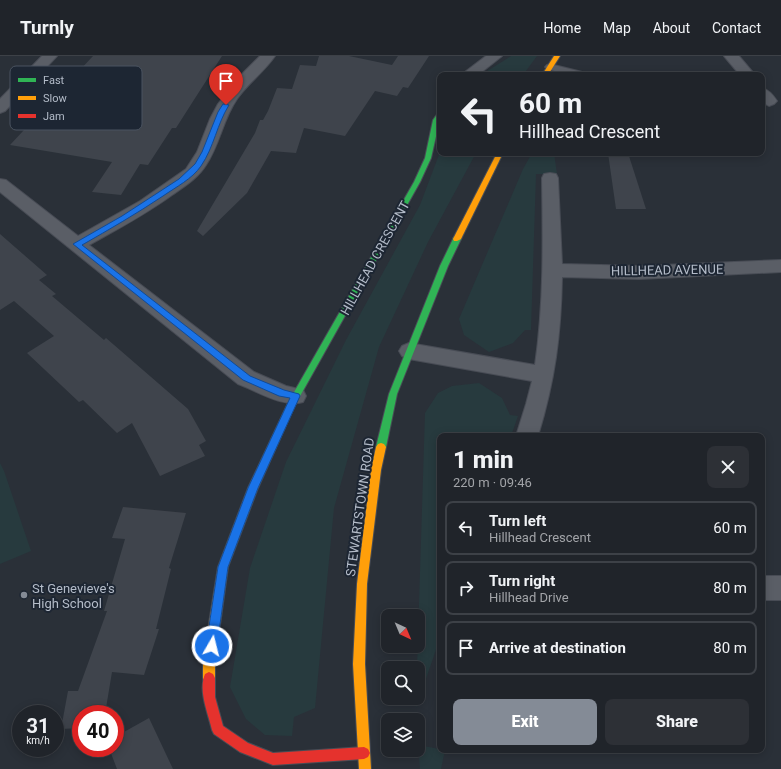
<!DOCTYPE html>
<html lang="en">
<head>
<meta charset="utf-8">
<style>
	body { margin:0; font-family:Roboto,sans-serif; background:#2d3036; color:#f1f3f6; height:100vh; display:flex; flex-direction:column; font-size:15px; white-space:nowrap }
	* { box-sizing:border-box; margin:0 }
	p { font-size:13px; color:#a2a4a8 }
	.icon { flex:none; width:22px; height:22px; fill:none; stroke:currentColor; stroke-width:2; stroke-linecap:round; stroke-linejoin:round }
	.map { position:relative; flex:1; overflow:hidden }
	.details { position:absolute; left:437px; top:377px; width:328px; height:320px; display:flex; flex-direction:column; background:#20242a; border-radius:8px; box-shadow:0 2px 10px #0003,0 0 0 1px #3d4147 }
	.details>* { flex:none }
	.hud { position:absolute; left:437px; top:16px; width:328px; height:84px; border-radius:8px; box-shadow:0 2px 10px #0003,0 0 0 1px #3d4147; background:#20242a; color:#f1f3f6; overflow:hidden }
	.needle { width:26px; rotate:136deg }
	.buttons { position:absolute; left:381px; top:553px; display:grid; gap:8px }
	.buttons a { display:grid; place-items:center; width:44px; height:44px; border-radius:8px; background:#20242a; box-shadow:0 2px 10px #0003,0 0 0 1px #3d4147; font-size:20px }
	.speed { position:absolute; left:12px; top:649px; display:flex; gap:8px; font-size:20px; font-weight:700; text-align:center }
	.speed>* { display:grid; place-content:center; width:52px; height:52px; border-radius:50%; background:#20242a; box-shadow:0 2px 10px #0003,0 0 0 1px #3d4147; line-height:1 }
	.speed small { font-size:10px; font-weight:400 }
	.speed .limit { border:6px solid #d22; background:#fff; color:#111 }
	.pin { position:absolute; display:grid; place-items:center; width:34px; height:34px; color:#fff; margin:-41px -17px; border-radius:50% 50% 50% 0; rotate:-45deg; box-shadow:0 0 4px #0007 }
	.pin .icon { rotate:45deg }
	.me { position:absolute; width:44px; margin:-22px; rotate:8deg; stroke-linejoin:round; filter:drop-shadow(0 0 3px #0008) }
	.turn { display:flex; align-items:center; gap:14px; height:84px; padding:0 16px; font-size:18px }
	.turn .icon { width:52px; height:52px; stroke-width:2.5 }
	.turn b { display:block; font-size:28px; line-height:34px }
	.round { display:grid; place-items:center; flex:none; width:42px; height:42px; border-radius:8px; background:#2d3036 }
	.summary { display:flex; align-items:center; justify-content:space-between; height:68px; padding:0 16px }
	h1 { font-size:24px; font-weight:800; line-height:30px }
	.button { display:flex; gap:8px; margin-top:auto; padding:8px 16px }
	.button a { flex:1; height:46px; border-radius:8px; background:#848b96; color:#fff; font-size:16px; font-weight:800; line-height:46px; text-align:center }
	.button a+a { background:#2d3036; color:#f1f3f6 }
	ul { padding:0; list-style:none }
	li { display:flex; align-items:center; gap:12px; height:54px; margin:0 8px 6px; padding:0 8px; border:2px solid #3d4147; border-radius:8px }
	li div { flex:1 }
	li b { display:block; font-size:15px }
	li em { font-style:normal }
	header { display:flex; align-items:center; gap:24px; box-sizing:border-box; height:56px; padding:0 20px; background:#20242a; border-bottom:1px solid #3d4147 }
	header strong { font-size:19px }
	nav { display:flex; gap:22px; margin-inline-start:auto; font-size:14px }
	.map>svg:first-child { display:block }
	.green { fill:#273a3e }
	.building { fill:#3f444c }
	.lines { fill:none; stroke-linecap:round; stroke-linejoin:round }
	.lane-casing { stroke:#484c55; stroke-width:2 }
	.street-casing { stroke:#484c55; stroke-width:2 }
	.fast-casing { stroke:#484c55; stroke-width:2 }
	.slow-casing { stroke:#484c55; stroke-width:2 }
	.jam-casing { stroke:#484c55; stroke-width:2 }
	.lane { fill:#5a5e66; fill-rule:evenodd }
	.street { fill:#5a5e66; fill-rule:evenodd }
	.fast { fill:#30b455; fill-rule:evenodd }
	.slow { fill:#ff9f0a; fill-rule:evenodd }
	.jam { fill:#e5322d; fill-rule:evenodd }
	.route { fill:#1a73e8; stroke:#114b97 }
	.poi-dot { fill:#848b96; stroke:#1d2633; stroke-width:1.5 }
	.labels { text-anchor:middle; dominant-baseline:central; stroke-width:4; stroke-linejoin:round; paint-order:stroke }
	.street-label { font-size:13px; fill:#b4bcc9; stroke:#1d2633 }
	.poi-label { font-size:13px; fill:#b4bcc9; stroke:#1d2633; text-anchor:start }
	.key { fill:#1d2633; stroke:#4a5360; stroke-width:1 }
	.key-label { font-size:11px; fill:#b4bcc9 }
</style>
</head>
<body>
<header>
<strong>Turnly</strong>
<nav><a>Home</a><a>Map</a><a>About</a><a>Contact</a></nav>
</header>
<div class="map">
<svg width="781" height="713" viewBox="0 0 781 713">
	<rect width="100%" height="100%" fill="#2a3038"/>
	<g class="green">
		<polygon points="511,0 537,0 523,19 481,19"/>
		<polygon points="440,96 476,97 428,186 379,291 334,452 315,652 294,661 292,680 265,679 246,663 230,631 250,512 286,406 346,284 420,149"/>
		<polygon points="532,97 554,97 557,118 536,118 531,274 525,274 513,287 489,296 464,279 459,263 523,113"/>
		<polygon points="479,327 502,342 510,359 518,360 511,380 440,380 440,582 416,652 416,642 418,642 417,612 425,357 438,337 452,330"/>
		<polygon points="0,407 4,415 31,495 0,508"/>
		<polygon points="418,689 445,694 441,713 420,713"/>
	</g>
	<g class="building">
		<polygon points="93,0 222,0 176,72 172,72 148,109 140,108 121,139 92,136 112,106 10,89"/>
		<polygon points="319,0 349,0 392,9 398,0 429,0 408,32 403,31 397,40 375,35 345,80 304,72 296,97 271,95 247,137 203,180 197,175 255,77 260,64 263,64 268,55 277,32 292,33 300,9 316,10"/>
		<polygon points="608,97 628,97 646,153 616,153"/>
		<polygon points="0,178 47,219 39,224 56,238 52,240 104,284 106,282 188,353 206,385 199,389 205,400 160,420 132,367 117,377 83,344 79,346 27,297 54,280 14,245 0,254"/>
		<polygon points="123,451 186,457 169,512 171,513 156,573 159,573 144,619 112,616 105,658 81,658 81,672 61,673 68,635 78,635 107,555 104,555 125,483 112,482"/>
		<polygon points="149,662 173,713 117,713 109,692 115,692 115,681"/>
	</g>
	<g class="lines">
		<g class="lane-casing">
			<polygon id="lane" points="550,8 586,17 587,19 570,19 547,13 545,11 547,9"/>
		</g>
		<g class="street-casing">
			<g id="street">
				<polygon points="42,0 57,0 5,55 0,57 0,43"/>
				<path d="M260 0H275C264 16 248 27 237 43 223 63 220 88 206 109 198 122 185 130 172 139 146 158 118 173 89 189L254 316 286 330 303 334 306 340 303 346C283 352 257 335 238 328L0 136V123L6 124 78 180 140 145 186 113 197 96 210 63 218 48 237 23Z"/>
				<polygon points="486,0 502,0 478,19 461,19"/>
				<polygon points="724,0 739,0 755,19 740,19"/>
				<path d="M762 32C769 34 773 39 777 45L774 48 769 50 762 46Z"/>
				<path d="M550 117 556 118 558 122 562 208 639 210 781 204V216L639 223 562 221C561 279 555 324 538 380H516L526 348 532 325 409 303 402 300 399 295 402 290 409 287 535 309C544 247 543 185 542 122L544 118Z"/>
				<rect x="762" y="520" width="19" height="24"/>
			</g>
		</g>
		<g class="fast-casing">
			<g id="fast">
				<polygon points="440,56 440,63 431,102 420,126 295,349 289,349 288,347 289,345 414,126 425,102 433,64 438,57"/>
				<polygon points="454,181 457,181 461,183 448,210 397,338 386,391 384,394 378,394 376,391 389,338 440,210"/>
			</g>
		</g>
		<g class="slow-casing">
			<g id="slow">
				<polygon points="554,0 560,0 548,19 542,19"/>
				<polygon points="497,97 503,97 461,183 457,185 454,185 453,183"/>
				<polygon points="292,344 295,345 296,347 258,432 228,511 215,605 215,622 213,626 209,628 205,626 203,622 203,605 218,511 248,432 288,347 289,345"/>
				<polygon points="381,387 384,388 386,391 381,414 367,528 365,608 371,713 359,713 353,608 357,528 371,414 376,391 378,388"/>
			</g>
		</g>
		<g class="jam-casing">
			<path id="jam" d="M209 616 213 618 215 622V641L223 670 248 687 273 697 364 691 368 693 370 697 368 701 364 703 273 709 240 696 214 678 212 674C208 657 198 635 205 618Z"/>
		</g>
		<use href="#lane" class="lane"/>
		<use href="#street" class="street"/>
		<use href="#fast" class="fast"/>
		<use href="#slow" class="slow"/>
		<use href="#jam" class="jam"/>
	</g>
	<path class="route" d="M223 48 229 49C217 68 214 91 201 110 192 123 176 131 163 140 136 158 110 173 82 189L250 320 284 334 299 338 300 340 258 432 228 511 217 590 216 593 212 595 208 593 206 590 218 511 248 432 290 342 279 340 243 324 73 188 122 160 179 123 195 108 202 96 218 56Z"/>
	<circle class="poi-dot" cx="24" cy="539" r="4"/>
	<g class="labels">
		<g class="street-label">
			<text transform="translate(375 202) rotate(-61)">HILLHEAD CRESCENT</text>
			<text transform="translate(667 214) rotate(-1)">HILLHEAD AVENUE</text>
			<text transform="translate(360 451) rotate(-82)">STEWARTSTOWN ROAD</text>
		</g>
		<g class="poi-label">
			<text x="32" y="532">St Genevieve's<tspan x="32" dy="15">High School</tspan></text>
		</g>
	</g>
	<rect x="10" y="10" width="132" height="64" rx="6" class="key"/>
	<rect x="18" y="22" width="18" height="4" fill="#30b455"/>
	<rect x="18" y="40" width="18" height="4" fill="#ff9f0a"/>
	<rect x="18" y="58" width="18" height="4" fill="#e5322d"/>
	<g class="key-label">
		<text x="43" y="28">Fast</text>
		<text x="43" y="46">Slow</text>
		<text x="43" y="64">Jam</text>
	</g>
</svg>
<div class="buttons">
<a><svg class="needle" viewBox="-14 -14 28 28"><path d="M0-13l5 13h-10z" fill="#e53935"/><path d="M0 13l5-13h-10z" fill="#a2a4a8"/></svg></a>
<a><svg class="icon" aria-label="search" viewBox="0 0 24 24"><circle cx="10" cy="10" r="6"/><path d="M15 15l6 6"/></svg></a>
<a><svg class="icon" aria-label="layers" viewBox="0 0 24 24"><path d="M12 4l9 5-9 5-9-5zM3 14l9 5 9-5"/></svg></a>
</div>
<div class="speed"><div>31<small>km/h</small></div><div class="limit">40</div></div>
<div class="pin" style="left:226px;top:49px;background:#d93025"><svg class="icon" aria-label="arrive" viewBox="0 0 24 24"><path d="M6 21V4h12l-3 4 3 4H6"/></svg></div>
<svg class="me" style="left:212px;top:590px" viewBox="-20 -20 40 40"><circle r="17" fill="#1a73e8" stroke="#fff" stroke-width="3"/><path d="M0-11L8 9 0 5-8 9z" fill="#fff"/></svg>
<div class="hud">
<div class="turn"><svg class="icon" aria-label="left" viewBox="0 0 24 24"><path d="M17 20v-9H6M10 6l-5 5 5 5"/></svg><div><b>60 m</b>Hillhead Crescent</div></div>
</div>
<section class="details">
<div class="summary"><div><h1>1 min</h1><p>220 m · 09:46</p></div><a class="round"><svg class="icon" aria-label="close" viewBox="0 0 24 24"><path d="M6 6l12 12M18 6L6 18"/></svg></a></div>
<ul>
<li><svg class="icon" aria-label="left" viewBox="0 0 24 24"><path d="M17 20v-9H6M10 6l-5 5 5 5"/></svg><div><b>Turn left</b><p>Hillhead Crescent</p></div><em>60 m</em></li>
<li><svg class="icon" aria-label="right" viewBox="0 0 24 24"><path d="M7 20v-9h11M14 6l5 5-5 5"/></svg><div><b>Turn right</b><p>Hillhead Drive</p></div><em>80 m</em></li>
<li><svg class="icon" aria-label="arrive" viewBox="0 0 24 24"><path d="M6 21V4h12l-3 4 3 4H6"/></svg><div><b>Arrive at destination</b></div><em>80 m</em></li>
</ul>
<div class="button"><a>Exit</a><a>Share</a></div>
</section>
</div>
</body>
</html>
